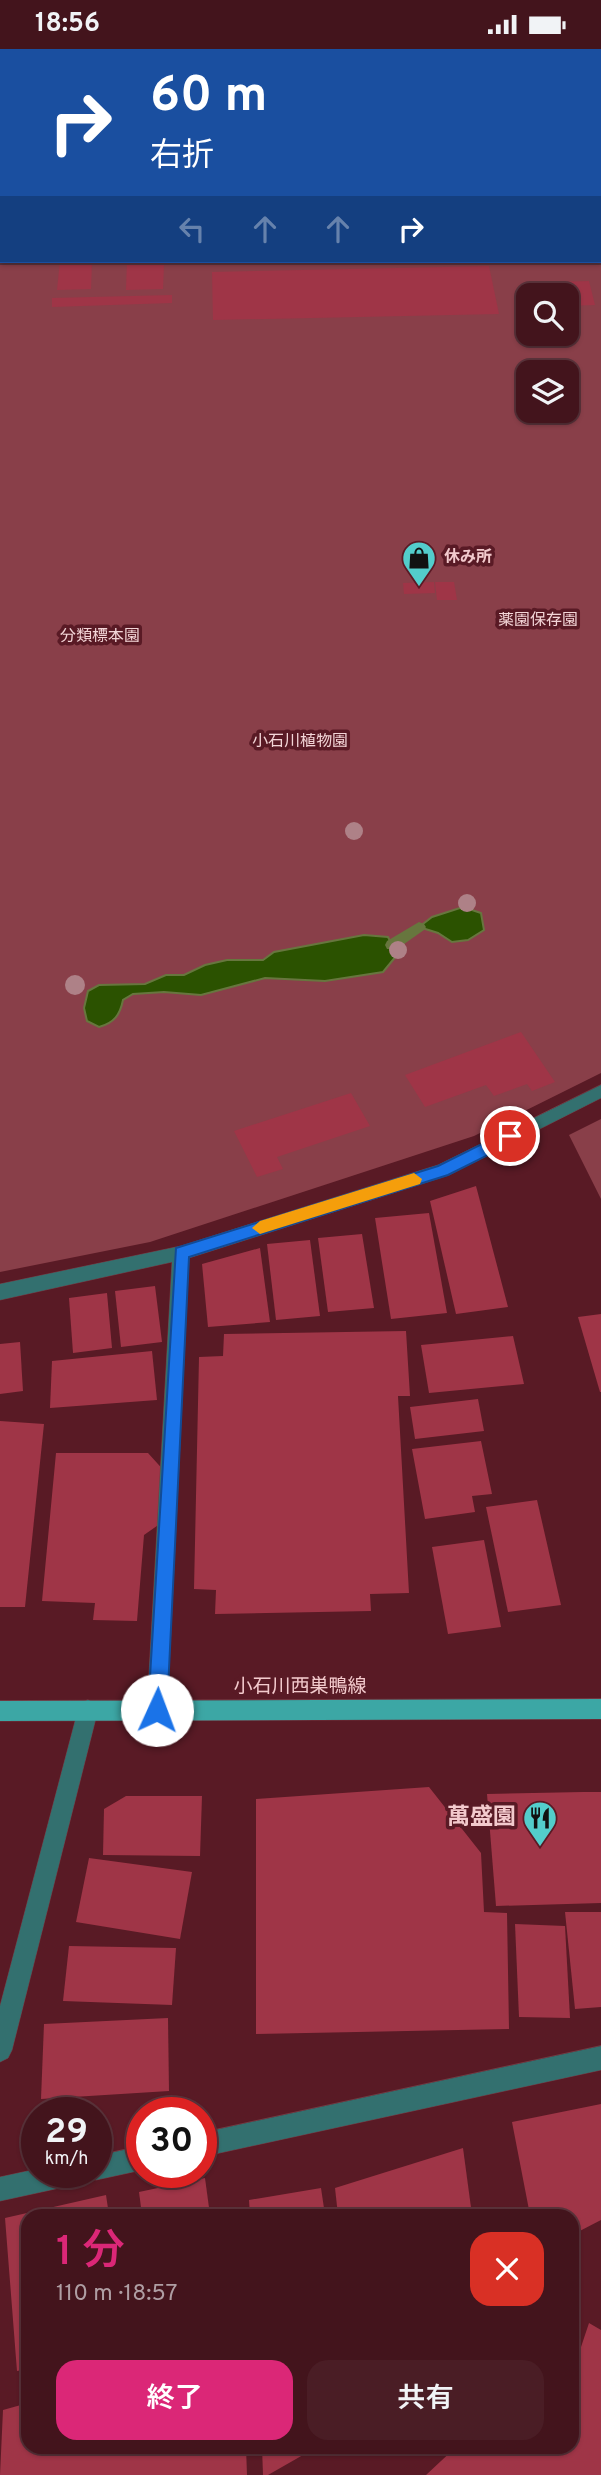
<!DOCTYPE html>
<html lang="ja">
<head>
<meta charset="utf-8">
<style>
	body { margin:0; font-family:Overpass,"Noto Sans JP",sans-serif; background:#4a1d25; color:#f1f3f6; height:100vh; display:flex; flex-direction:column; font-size:26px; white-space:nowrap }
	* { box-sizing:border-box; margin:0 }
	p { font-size:23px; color:#af9ea3 }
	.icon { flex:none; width:38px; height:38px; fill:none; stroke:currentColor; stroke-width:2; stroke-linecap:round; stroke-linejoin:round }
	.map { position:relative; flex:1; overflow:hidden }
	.details { position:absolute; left:21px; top:2160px; width:558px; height:245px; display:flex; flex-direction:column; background:#43141c; border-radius:21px; box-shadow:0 2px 5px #0004,0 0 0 2px #5b333b }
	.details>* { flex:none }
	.hud { position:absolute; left:0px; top:0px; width:602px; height:214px; box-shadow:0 2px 5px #0004,0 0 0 2px #5b333b; background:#1a4fa0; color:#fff; overflow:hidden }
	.tools { position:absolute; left:516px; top:234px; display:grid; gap:14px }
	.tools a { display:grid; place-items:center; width:63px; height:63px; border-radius:14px; background:#43141c; box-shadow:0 2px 5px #0004,0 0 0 2px #5b333b; font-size:35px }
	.speed { position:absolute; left:21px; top:2048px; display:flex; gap:14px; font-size:35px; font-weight:700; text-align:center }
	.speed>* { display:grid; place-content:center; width:91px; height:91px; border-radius:50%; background:#43141c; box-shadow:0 2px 5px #0004,0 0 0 2px #5b333b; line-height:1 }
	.speed small { font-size:18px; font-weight:400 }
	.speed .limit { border:10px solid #d22; background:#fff; color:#111 }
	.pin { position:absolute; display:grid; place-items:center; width:60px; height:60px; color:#fff; margin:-30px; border:4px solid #fff; border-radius:50%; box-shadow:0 2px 7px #0007 }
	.me { position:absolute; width:77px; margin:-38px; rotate:2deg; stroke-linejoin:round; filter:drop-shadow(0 0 5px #0008) }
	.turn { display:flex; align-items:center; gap:24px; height:147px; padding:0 35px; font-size:32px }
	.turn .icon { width:91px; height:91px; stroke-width:2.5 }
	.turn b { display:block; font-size:49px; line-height:60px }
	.lanes { display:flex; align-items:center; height:66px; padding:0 35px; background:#0003; justify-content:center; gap:35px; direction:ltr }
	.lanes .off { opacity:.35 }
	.round { display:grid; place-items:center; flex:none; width:74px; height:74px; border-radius:21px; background:#4a1d25 }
	.overview { display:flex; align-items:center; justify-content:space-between; height:119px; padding:0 35px }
	h1 { font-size:42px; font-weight:600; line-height:52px; color:#db2777 }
	.button { display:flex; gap:14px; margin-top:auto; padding:14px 35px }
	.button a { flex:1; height:80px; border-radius:21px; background:#db2777; color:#fff; font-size:28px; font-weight:600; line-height:80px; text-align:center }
	.button a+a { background:#4a1d25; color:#f1f3f6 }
	.status { display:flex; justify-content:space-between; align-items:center; height:49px; padding:0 35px; background:#43141c; direction:ltr }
	.status svg { height:19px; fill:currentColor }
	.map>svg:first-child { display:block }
	.green { fill:#893f49; fill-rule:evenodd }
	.water { fill:#2b5200; stroke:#67763e; stroke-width:2 }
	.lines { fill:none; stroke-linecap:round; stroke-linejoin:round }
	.stream { fill:#67763e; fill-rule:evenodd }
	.building { fill:#9f3547 }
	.minor-casing { stroke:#753a43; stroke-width:1 }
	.major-casing { stroke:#753a43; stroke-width:1 }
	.minor { fill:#33706f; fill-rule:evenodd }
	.major { fill:#3ca7a5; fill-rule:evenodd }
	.tree { fill:#ae8187 }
	.route { fill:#1a73e8; stroke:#114b97; stroke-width:2 }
	.slow { fill:#f59e0b }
	.labels { text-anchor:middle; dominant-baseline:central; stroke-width:7; stroke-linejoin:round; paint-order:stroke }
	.far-poi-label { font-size:16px; font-weight:bold; fill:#f3cacd; stroke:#591a25; text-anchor:start }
	.far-park-label { font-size:16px; fill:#f3d5d7; stroke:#591a25 }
	.street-label { font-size:19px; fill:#f3cacd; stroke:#591a25 }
	.near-poi-label { font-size:23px; font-weight:bold; fill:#f3cacd; stroke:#591a25; text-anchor:end }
</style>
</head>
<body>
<div class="status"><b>18:56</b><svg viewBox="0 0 49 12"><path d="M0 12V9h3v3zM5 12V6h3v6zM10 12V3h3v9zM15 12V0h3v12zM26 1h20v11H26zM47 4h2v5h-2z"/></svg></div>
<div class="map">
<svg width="601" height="2426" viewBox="0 0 601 2426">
	<rect width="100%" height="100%" fill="#591a25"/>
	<g class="green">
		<path d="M601 188V1024L474 1087 150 1193 0 1223V192L2 212H600ZM528 247H567V285H528ZM528 324H567V362H528Z"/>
		<polygon points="601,1070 601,1150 569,1086"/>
	</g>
	<g class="water">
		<polygon points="463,858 481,864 484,881 468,891 452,893 438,884 419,878 432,868"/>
		<path d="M364 886 388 888 397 906 383 923 325 932 265 929 201 946 164 943 133 945 123 951C120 966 114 974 99 978L87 972 84 959 88 942 99 936 145 935 166 926H184L205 916 227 911H263L274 903Z"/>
	</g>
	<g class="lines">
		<polygon class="stream" points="419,873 424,875 426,878 424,881 397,900 387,900 385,896 387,892"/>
	</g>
	<g class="building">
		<polygon points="60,212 92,212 91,240 57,241"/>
		<polygon points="127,212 190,212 190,215 164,216 163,240 126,241"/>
		<polygon points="489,217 499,265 213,271 212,223"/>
		<polygon points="589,232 595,256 567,257 567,247 528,247 527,257 523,234"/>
		<polygon points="172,246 172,254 52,258 52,249"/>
		<polygon points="434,533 435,544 404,545 403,534"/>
		<polygon points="435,533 454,533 457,551 437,551"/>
		<polygon points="521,983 555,1033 532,1042 527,1035 494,1047 486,1036 425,1058 405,1026"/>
		<polygon points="351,1044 370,1077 277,1108 283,1120 257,1128 234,1082"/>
		<polygon points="476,1137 508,1258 456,1265 430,1152"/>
		<polygon points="429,1164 447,1264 391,1270 375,1169"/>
		<polygon points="362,1185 374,1259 328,1263 318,1189"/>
		<polygon points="310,1191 320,1267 276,1271 267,1195"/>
		<polygon points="260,1199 270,1273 208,1278 202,1215"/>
		<polygon points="155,1237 162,1293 121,1298 115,1242"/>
		<polygon points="107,1244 112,1299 73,1304 69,1249"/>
		<polygon points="601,1265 601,1343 600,1343 578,1268"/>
		<polygon points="406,1282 410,1347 398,1347 409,1544 370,1545 371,1562 215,1565 216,1541 194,1540 199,1308 223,1307 224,1285"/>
		<polygon points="513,1287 524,1335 429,1344 421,1296"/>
		<polygon points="20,1293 23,1342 0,1345 0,1295"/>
		<polygon points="152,1302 157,1351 50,1359 52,1312"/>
		<polygon points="478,1350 484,1382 415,1390 410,1358"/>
		<polygon points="0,1372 44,1375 25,1558 0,1558"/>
		<polygon points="481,1392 492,1445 472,1447 475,1463 425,1470 412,1400"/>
		<polygon points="56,1404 148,1404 167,1425 164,1472 144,1486 137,1572 93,1571 95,1554 42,1552"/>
		<polygon points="537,1451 561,1556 508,1563 486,1458"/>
		<polygon points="484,1491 501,1578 448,1585 432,1498"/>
		<polygon points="429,1738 481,1804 484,1863 507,1864 509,1980 256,1985 256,1750"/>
		<polygon points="583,1743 601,1743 601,1854 496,1857 487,1745"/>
		<polygon points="126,1747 202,1747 200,1807 103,1806 104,1760"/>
		<polygon points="89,1809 192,1823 180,1890 76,1873"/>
		<polygon points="565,1863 601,1863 601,1958 575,1960"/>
		<polygon points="515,1875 565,1877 570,1969 519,1968"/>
		<polygon points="69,1897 176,1899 172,1956 63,1952"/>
		<polygon points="168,1969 169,2042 41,2050 44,1975"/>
		<polygon points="601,2055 601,2171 572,2186 572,2166 530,2166 512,2073"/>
		<polygon points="463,2099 472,2166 338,2166 335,2139"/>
		<polygon points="205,2129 210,2166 142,2166 139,2143"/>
		<polygon points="321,2139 325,2166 250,2166 249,2151"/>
		<polygon points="106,2146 109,2166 28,2166 28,2320 17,2322 5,2169"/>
		<polygon points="589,2274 601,2281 601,2426 426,2426 456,2398 572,2398 572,2325"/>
		<polygon points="28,2354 28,2398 246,2398 247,2426 0,2426 3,2361"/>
		<polygon points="262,2398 317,2398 268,2426 263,2426"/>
	</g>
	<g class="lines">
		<g class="minor-casing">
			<g id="minor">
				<rect x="339" y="0" width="8" height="2"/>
				<rect x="517" y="0" width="8" height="2"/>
				<rect x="600" y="22" width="1" height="6"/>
				<polygon points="2,28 2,34 0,35 0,29"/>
				<rect x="600" y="181" width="1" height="6"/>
				<rect x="0" y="184" width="2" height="6"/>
				<polygon points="601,1036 601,1049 449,1126 189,1209 167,1661 164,1668 157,1671 150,1668 147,1661 172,1213 0,1251 0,1235 181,1197 438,1116"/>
				<polygon points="88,1651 95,1654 98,1661 12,2001 8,2009 0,2013 0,1957 78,1661 81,1654"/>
				<polygon points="601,1997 601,2021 201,2108 201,2084"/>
				<polygon points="142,2097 142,2121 96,2131 88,2128 86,2131 78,2135 0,2152 0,2128 37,2120 37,2123 96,2123 96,2107"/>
			</g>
		</g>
		<g class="major-casing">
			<polygon id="major" points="601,1650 601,1670 0,1672 0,1652"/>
		</g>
		<use href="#minor" class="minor"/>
		<use href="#major" class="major"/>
	</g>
	<g class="tree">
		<circle cx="354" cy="782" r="9"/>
		<circle cx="467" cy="854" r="9"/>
		<circle cx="398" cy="901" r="9"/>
		<circle cx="75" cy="936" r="10"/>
	</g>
	<polygon class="route" points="510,1081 518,1087 516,1092 448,1126 189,1208 167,1661 164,1668 157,1671 151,1668 148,1661 176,1199 438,1117"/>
	<polygon class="slow" points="414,1124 422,1130 420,1135 260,1185 252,1179 260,1172"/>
	<defs>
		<g id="shop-pin" transform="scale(1.75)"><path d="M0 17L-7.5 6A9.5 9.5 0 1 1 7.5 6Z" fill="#53cdcb" stroke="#591a25"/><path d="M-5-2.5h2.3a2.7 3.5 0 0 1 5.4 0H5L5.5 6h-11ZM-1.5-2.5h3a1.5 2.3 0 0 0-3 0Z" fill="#111"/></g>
		<g id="restaurant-pin" transform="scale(1.75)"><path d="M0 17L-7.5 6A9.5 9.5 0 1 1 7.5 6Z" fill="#53cdcb" stroke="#591a25"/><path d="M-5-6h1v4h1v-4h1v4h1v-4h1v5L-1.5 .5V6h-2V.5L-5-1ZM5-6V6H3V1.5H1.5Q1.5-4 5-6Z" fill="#111"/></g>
	</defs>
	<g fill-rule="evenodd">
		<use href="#shop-pin" x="419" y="509"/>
		<use href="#restaurant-pin" x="540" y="1769"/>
	</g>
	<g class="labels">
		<g class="far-poi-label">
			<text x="444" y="509">休み所</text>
		</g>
		<g class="far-park-label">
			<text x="538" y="572">薬園保存園</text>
			<text x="100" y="588">分類標本園</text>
			<text x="300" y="693">小石川植物園</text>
		</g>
		<g class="street-label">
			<text x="300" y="1638">小石川西巣鴨線</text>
		</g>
		<g class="near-poi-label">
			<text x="516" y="1769">萬盛園</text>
		</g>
	</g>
</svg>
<div class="tools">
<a><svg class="icon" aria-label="search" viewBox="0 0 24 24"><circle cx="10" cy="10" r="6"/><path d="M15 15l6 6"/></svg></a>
<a><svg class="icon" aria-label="layers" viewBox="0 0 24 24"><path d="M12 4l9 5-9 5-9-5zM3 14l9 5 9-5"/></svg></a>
</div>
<div class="speed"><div>29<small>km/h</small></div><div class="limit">30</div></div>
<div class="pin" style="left:510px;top:1087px;background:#d93025"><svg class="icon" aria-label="arrive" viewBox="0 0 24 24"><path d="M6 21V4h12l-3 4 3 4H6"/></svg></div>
<svg class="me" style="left:157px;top:1661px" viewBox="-20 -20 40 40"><circle r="19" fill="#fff"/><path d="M0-13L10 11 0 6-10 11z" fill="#1a73e8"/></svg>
<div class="hud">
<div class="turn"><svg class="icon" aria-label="right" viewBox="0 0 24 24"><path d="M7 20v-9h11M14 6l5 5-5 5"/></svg><div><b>60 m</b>右折</div></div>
<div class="lanes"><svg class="icon off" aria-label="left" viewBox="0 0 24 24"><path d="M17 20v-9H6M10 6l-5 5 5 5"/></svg><svg class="icon off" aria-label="ahead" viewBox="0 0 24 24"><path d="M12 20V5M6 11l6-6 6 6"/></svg><svg class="icon off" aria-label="ahead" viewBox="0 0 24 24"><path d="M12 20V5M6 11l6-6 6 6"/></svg><svg class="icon" aria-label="right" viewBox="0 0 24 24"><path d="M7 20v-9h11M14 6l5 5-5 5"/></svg></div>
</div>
<section class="details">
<div class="overview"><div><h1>1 分</h1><p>110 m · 18:57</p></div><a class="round" style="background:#d93025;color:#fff"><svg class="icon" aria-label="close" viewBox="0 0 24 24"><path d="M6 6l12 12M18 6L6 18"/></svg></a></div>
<div class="button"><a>終了</a><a>共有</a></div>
</section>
</div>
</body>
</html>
